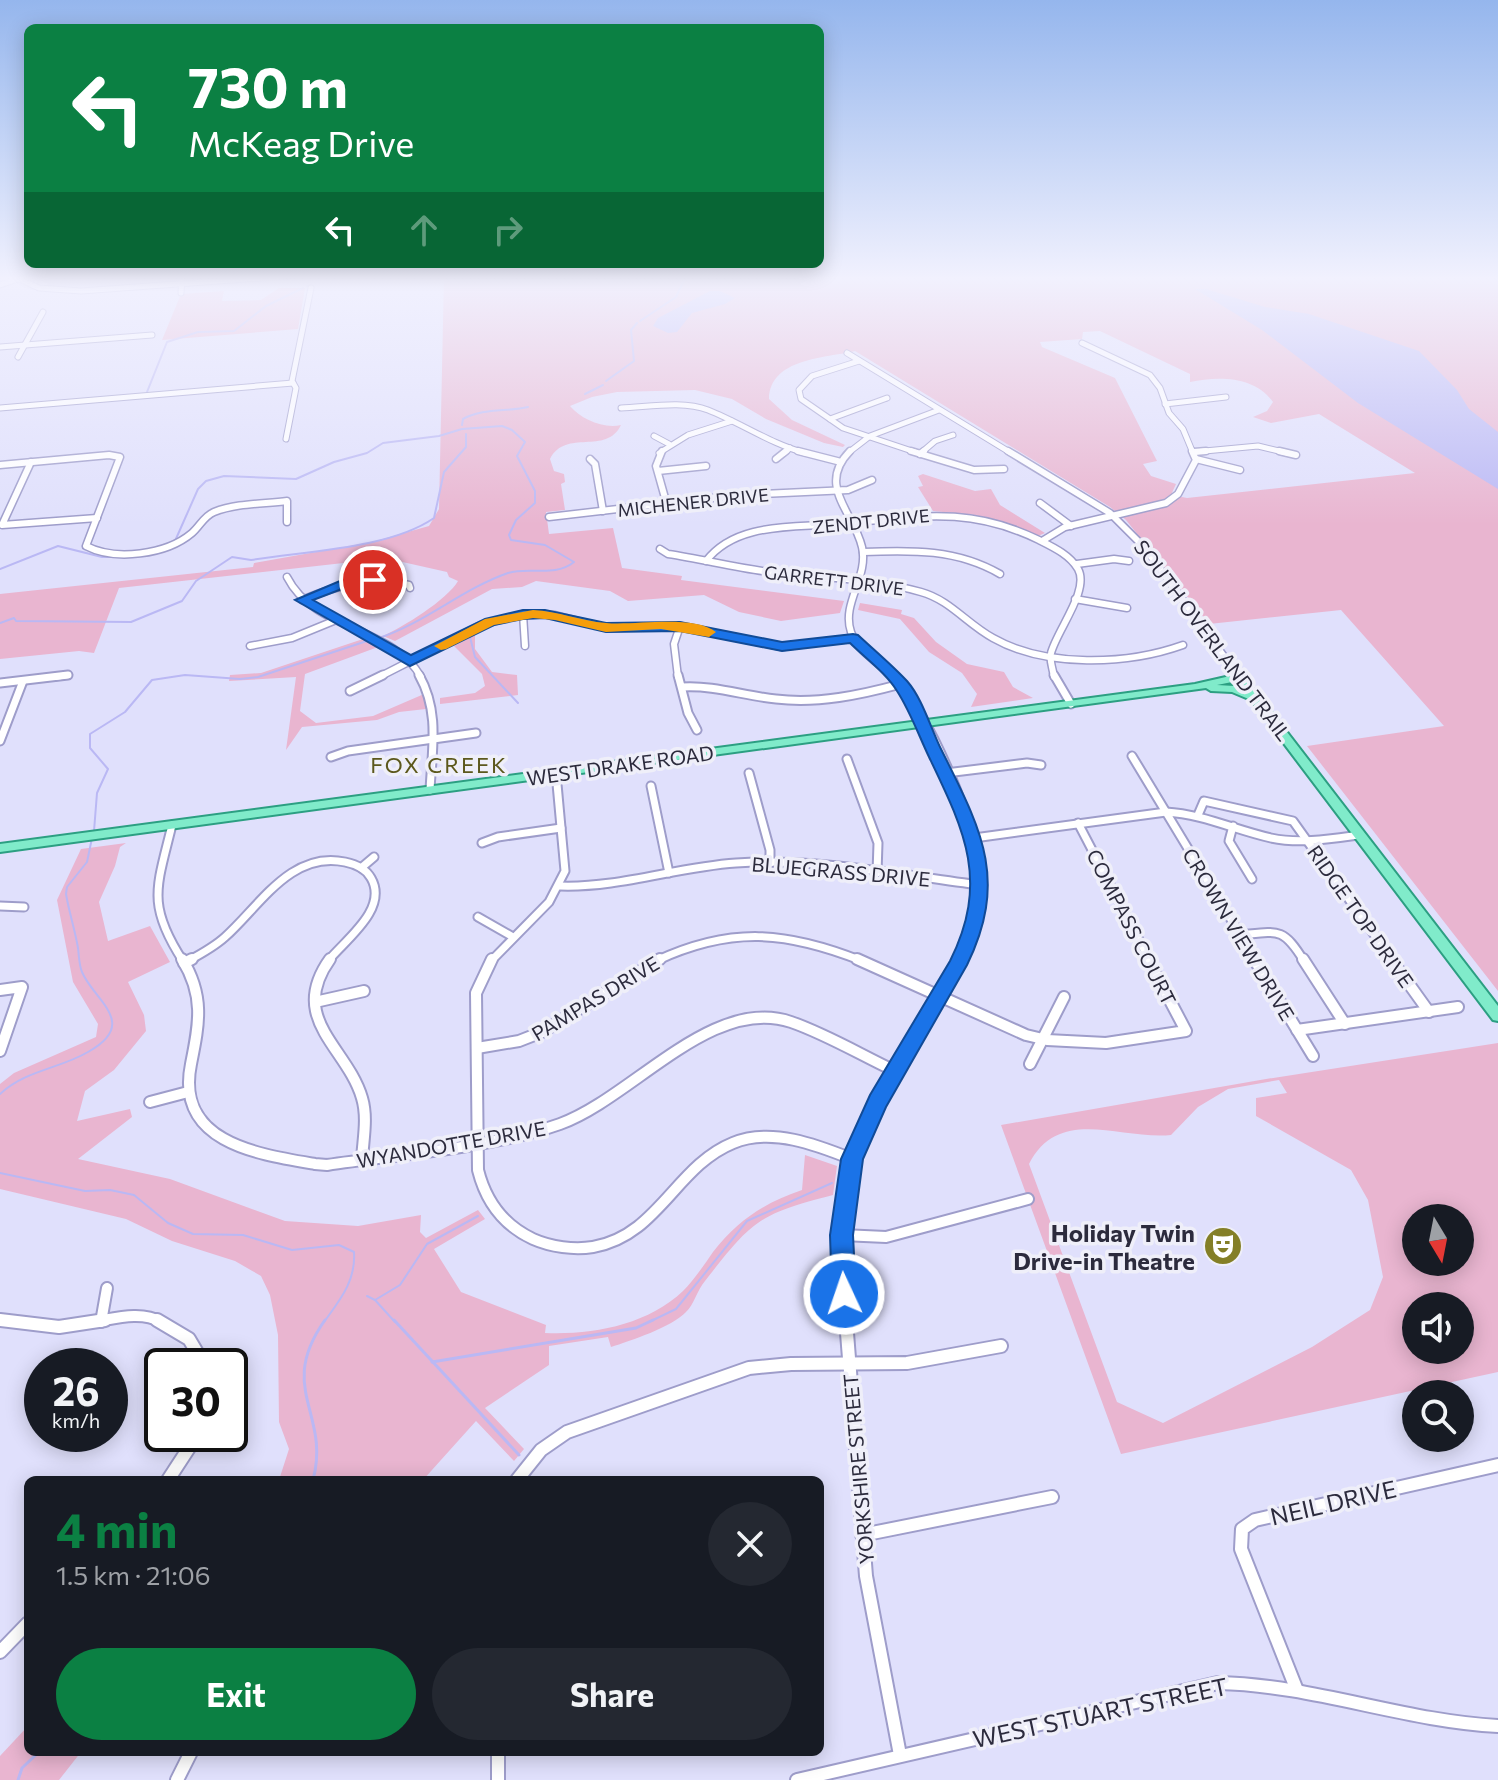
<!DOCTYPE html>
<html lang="en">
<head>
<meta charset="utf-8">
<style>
	body { margin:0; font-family:Commissioner,sans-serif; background:#242831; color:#f1f3f6; height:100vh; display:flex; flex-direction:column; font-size:30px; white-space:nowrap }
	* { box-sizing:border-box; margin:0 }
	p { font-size:26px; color:#9ea1a6 }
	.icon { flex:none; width:44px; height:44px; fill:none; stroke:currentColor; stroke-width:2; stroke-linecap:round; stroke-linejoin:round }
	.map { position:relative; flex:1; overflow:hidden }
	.details { position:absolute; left:24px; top:1476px; width:800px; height:280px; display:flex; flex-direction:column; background:#171b24; border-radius:12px; box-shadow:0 4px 20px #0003 }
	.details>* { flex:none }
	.banner { position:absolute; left:24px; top:24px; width:800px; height:244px; border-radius:12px; box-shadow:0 4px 20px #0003; background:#0b8043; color:#fff; overflow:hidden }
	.needle { width:52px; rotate:170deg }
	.controls { position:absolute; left:1402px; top:1204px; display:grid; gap:16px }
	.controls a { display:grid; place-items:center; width:72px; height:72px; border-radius:50%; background:#171b24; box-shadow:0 4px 20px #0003; font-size:40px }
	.speed { position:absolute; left:24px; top:1348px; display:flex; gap:16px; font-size:40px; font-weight:700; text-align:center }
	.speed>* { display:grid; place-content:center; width:104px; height:104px; border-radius:50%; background:#171b24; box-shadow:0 4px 20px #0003; line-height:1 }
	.speed small { font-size:20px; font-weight:400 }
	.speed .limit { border:4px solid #111; border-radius:12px; background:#fff; color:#111 }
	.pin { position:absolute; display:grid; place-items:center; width:68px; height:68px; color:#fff; margin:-34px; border:4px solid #fff; border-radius:50%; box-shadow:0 2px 8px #0007 }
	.me { position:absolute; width:88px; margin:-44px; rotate:357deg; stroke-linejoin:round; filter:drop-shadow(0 0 6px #0008) }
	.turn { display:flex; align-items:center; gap:28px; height:168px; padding:0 32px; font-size:36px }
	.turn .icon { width:104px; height:104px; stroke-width:2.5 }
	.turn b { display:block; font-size:56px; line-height:68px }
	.lanes { display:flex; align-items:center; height:76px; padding:0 32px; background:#0003; justify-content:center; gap:40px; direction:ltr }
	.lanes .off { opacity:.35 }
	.round { display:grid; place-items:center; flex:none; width:84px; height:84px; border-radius:42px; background:#242831 }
	.overview { display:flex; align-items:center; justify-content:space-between; height:136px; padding:0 32px }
	h1 { font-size:48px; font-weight:700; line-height:60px; color:#0b8043 }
	.primary-button { display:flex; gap:16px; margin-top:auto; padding:16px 32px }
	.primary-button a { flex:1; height:92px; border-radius:48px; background:#0b8043; color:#fff; font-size:32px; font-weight:700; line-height:92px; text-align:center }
	.primary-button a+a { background:#242831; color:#f1f3f6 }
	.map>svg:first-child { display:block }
	.green { fill:#e9b5d0; fill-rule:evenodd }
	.water { fill:#bab8f4 }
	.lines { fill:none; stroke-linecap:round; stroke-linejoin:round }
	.stream-far1 { stroke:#bab8f4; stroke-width:2 }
	.stream { stroke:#bab8f4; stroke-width:3 }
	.street-far4-casing { stroke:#9e9dca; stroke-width:7 }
	.street-far3-casing { stroke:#9e9dca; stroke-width:9 }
	.street-far2-casing { stroke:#9e9dca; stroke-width:11 }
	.street-far1-casing { stroke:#9e9dca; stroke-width:14 }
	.street-casing { stroke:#9e9dca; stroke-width:16 }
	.primary-casing { stroke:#2c9f82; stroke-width:4 }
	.street-far4 { stroke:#fff; stroke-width:5 }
	.street-far3 { stroke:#fff; stroke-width:6 }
	.street-far2 { stroke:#fff; stroke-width:7 }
	.street-far1 { stroke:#fff; stroke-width:10 }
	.street { stroke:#fff; stroke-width:12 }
	.primary { fill:#80ebca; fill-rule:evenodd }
	.route { fill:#1a73e8; stroke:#114b97; stroke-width:2 }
	.slow { fill:#f59e0b }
	.labels { text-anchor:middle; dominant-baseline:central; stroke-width:7; stroke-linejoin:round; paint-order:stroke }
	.far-street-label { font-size:18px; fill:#2c2b3d; stroke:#efeff9 }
	.street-label { font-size:20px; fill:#2c2b3d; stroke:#efeff9 }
	.neighbourhood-label { font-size:22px; letter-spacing:2px; fill:#5c581c; stroke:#efeff9 }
	.near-poi-label { font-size:24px; font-weight:bold; fill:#2c2b3d; stroke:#efeff9; text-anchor:end }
	.near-street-label { font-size:24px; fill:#2c2b3d; stroke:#efeff9 }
</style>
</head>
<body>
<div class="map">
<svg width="1498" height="1780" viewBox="0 0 1498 1780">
	<rect width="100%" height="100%" fill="#e0e0fc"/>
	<g class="green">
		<path d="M444 276H1498V991L1307 746 1444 726 1341 610 1209 624 1126 520 1110 507 855 351C826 358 770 358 769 399L792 420 845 445 843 447 824 443 766 419 732 399 695 390 617 392 592 397 570 406C581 419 603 429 621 425 606 456 566 428 550 459L554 471 564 474 565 482 561 484 565 510 546 512 549 534 613 528 622 568 682 576 681 580 844 601 840 613 781 621 739 612 704 595 628 601 610 591 536 581 522 587 492 589 395 641 383 636C403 627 447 600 458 581L449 577 447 572 398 561 397 557 119 588 94 653 79 651 0 659V594L253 567 254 563 372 542 429 526 439 509ZM1100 331 1190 374V382C1218 376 1255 376 1273 402L1267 411 1253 417 1271 423 1319 414 1415 473 1187 498 1171 495 1176 484 1151 476 1143 464 1157 461 1115 378 1042 347 1040 342 1082 339 1083 332Z"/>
		<polygon points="279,288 305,288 298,329 162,340 181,294 224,291 222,301 261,300"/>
		<polygon points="923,474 975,491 991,489 1000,505 1045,533 1038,536 975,515 933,511 918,487 923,486 918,476"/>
		<polygon points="860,603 902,610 901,614 914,618 936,642 967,664 1004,672 1013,687 1033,698 971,707 977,694 962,673 929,652 900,619 858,610"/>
		<polygon points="475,635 475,649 492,672 517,675 518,695 440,704 440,698 475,693 485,686 482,674 454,646"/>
		<polygon points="363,639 378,647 305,674 300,711 316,723 373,716 424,694 426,709 399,712 377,720 302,727 286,750 296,677 229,681 230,675 261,673"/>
		<path d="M126 843 120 847 115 866 99 902 108 941 150 926 170 962 128 982 144 1015 146 1031 114 1070 85 1091 77 1121 130 1109 132 1117 78 1159 170 1179 285 1221 358 1226 421 1215 420 1232 426 1238 478 1210 485 1219 434 1249 461 1292 546 1325 545 1333C593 1335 647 1325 683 1291 694 1280 704 1265 713 1252 738 1220 764 1203 802 1190L805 1155 837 1166 833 1195C758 1214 752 1221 705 1281 697 1290 694 1305 686 1312 672 1327 630 1341 611 1347L608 1337 549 1346V1365L485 1408 524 1449 514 1461 476 1421 423 1480H279L289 1449 279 1422 278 1335 270 1295 261 1276 235 1261 172 1241 126 1219 0 1189V1084L14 1073 96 1037 98 1024 73 982 57 900 81 849Z"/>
		<path d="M1498 1043V1372L1121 1454 1001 1125 1266 1079ZM1279 1080 1287 1093 1256 1098V1116L1351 1170 1368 1200 1383 1277 1370 1310 1312 1347 1163 1423 1117 1402 1029 1164C1059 1105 1120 1140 1171 1135L1198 1107 1228 1089ZM1416 1218H1460V1262H1416ZM1416 1306H1460V1350H1416Z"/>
		<polygon points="28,1726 28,1752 81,1752 59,1780 0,1780 0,1756"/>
	</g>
	<g class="water">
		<polygon points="1195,289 1206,289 1265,307 1309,314 1419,351 1457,390 1469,409 1498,432 1498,489 1358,403 1262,330"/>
		<polygon points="710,291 720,291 735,298 725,304 692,313 677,332 668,333 653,326 658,318"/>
	</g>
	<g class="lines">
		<g class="stream-far1">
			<polyline points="307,286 310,285"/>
			<polyline points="640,321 676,297 686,276"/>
			<polyline points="606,381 634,361 631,330 637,323"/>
			<polyline points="147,392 167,342 198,332 234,331 266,306 303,288"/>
			<polyline points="585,394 603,385"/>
			<path d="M462 425 463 419C483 408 506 412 528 407"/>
			<path d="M175 541 198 489 206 481 224 476 296 479 334 462 367 453 383 443 439 436 462 429 502 426 512 430 525 442 517 456 535 491V503L516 520 509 535 511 540 545 545 574 562C554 578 530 566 508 573 462 589 425 623 379 638"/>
			<polyline points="0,569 58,546 102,557 121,557"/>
			<path d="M0 623 14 618 16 621 131 622 182 601 196 581 232 557 251 560C305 551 389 549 434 518L444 472 466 447V434"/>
			<polyline points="470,637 475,657 518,703"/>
			<polyline points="94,831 97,793 108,769 90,748 90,734 125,712 152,680 185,675 240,679 258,677 373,639"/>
			<path d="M0 1094C26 1070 59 1069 88 1052 140 1023 94 1001 82 972 79 965 79 956 78 948 75 930 69 912 66 894L67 887 87 862 92 838"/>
			<path d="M0 1173 85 1191 110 1190 134 1195 168 1223 193 1234 243 1235 292 1250 339 1245 354 1252C356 1281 340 1300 324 1322"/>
			<polyline points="367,1296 375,1300 395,1322"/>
			<polyline points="375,1300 400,1285 427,1244 478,1216"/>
			<polyline points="649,1322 676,1309 747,1221 832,1183"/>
		</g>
		<g class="stream">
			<polyline points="394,1320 519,1455"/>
			<polyline points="432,1362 636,1328 653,1320"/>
			<path d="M313 1480C331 1413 276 1389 325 1320"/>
			<polyline points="18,1780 22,1768 39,1752"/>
		</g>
		<g class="street-far4-casing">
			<g id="street-far4">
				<polyline points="13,276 39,288 81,291 288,276"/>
				<polyline points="0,285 18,279"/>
				<polyline points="181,293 182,276"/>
				<polyline points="1082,343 1150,375 1160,388 1169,413 1183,429 1193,453"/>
				<polyline points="0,347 152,335"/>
				<polyline points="847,353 1011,453"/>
				<polyline points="18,357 43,312"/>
				<polyline points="859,361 812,376 799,390 801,399 843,428 918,453"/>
				<polyline points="1165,404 1226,397"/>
				<polyline points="0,408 293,383"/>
				<path d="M621 408C648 407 683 400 708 410 741 423 771 444 805 453"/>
				<polyline points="830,419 887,398"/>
				<polyline points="654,436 669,444"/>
				<polyline points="286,439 296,388 292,381 311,288"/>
				<polyline points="1194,452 1258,446 1287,453"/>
				<polyline points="659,453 688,435 732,421"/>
				<polyline points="784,453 790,448"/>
				<polyline points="848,453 870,436 939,410"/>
				<polyline points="921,453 935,441 953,435"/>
			</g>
		</g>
		<g class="street-far3-casing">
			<g id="street-far3">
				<polyline points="662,451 656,466 667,505"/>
				<polyline points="798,451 841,462"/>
				<path d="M850 451C816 486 854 512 862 547 869 577 841 603 851 632 858 652 879 663 894 677"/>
				<polyline points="911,451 974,470 1004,469"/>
				<polyline points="1008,451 1110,513 1144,547 1239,677"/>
				<polyline points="1279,451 1296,455"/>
				<polyline points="1194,452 1206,451"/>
				<polyline points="920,454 924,451"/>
				<polyline points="590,459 595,464 603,511"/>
				<polyline points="776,459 786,451"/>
				<polyline points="1196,459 1240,470"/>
				<polyline points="31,462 2,525 97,518"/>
				<path d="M0 465 109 455 120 457 86 546C115 561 166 555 192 533 200 526 204 516 214 512 237 503 263 504 287 501V522"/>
				<polyline points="658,471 706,466"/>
				<polyline points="1040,503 1071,526"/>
				<polyline points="549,517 738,495 848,490 872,480"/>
				<polyline points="1042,541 1065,527 1166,503 1178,494 1196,460 1192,451"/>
				<path d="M660 549 668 554C702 559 736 568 770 572 820 578 872 578 921 592 950 600 967 624 993 638 1046 668 1127 665 1183 645"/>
				<path d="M863 552C912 550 957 549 1000 574"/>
				<path d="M706 561C736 522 792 528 836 524 913 518 965 504 1039 540 1053 547 1070 555 1078 569 1090 590 1057 630 1051 653 1049 660 1053 669 1054 677"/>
				<polyline points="1077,564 1114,559 1129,561"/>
				<path d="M287 577C315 632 393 626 421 677"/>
				<polyline points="1075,599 1127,608"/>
				<path d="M302 600C338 585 371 576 409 585L410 588"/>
				<polyline points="523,614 525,646"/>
				<polyline points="250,646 292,638 336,620"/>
				<polyline points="55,677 68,675"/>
				<polyline points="379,677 481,625 523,614 555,615 606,628 680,626 782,647 853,638"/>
				<polyline points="678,677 674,644 680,626"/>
			</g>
		</g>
		<g class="street-far2-casing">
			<g id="street-far2">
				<path d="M419 675C440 712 432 749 430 790"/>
				<polyline points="678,675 688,713 697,730"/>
				<path d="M892 675C928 710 981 833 980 884 979 911 970 937 958 961"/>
				<polyline points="1054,675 1071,704"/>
				<polyline points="1237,675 1239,677"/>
				<polyline points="0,683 68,675"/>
				<path d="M682 687C715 685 744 696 776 699 818 704 860 695 901 684"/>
				<polyline points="350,691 383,675"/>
				<polyline points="0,741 23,681"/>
				<polyline points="1132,756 1256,961"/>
				<polyline points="331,757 348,751 476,733"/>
				<polyline points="847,759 878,843 877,873"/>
				<polyline points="749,773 770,850 770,863"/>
				<polyline points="946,773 1027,763 1041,765"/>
				<polyline points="651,786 669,873"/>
				<polyline points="1198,815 1204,801 1293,821 1393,961"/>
				<polyline points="1078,823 1150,961"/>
				<path d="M172 825C157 887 146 904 183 961"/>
				<polyline points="1233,826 1229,841 1252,879"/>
				<path d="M974 838 1166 812C1203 814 1235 830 1271 838 1300 844 1330 839 1359 835"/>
				<polyline points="482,843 498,837 561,828"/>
				<polyline points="361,868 374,857"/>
				<path d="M560 886C620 888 676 867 736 863 817 858 900 875 980 885"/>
				<polyline points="0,906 24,907"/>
				<polyline points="478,917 513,937"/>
				<path d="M1240 935C1278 931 1283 927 1304 961"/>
				<path d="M188 961C201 954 214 947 225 937 259 907 291 850 345 862 355 864 366 869 371 878 389 909 345 940 328 961"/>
				<polyline points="491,961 549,902 565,871 556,773"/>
				<path d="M656 961C731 926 786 931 862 961"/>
			</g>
		</g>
		<g class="street-far1-casing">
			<g id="street-far1">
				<path d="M182 959C205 996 199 1024 191 1064 175 1142 256 1154 315 1164L327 1165C399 1154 492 1148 560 1124 632 1098 712 995 791 1022 826 1034 861 1055 895 1071"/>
				<path d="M330 959C287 1019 347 1047 362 1098 368 1118 363 1140 362 1160"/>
				<path d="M492 959 476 993 478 1170C486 1202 503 1225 533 1239 551 1247 574 1250 593 1247 658 1236 676 1166 733 1143 771 1127 817 1145 852 1159"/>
				<polyline points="857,959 1026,1035 1047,1040 1106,1043 1186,1031 1148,959"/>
				<polyline points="1254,959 1313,1056"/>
				<polyline points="1303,959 1345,1024"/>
				<polyline points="1391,959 1429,1012"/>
				<polyline points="184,963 192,959"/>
				<polyline points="0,990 22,987 0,1051"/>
				<polyline points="315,1002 364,991"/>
				<polyline points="1297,1030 1458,1007"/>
				<polyline points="477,1048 519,1041 542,1032 660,959"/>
				<polyline points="1030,1064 1064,997"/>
				<polyline points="150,1102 188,1092"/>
				<polyline points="842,1235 886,1237 1028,1199"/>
				<polyline points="0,1320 16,1322"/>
				<path d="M92 1322C113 1319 141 1310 161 1322"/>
				<polyline points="101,1322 107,1288"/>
				<path d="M846 1322C841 1256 844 1194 863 1130L959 959"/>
			</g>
		</g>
		<g class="street-casing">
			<g id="street">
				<polyline points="0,1320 59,1327 105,1320"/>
				<polyline points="157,1320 189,1339 205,1366"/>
				<polyline points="846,1320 866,1576 900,1755"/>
				<polyline points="168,1480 198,1434"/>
				<polyline points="517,1480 541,1450 567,1432 749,1368 791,1364 907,1363 1001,1346"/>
				<polyline points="862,1535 1052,1497"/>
				<polyline points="0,1652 28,1623"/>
				<polyline points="1296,1688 1241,1549 1242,1529 1255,1520 1498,1465"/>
				<polyline points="498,1752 498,1780"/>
				<polyline points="177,1780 191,1752"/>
				<path d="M797 1780 1218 1683C1314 1685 1403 1721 1498 1726"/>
			</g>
		</g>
		<g class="primary-casing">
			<path id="primary" d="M1239 674 1243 675 1498 1006V1021L1493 1020 1251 700 1232 692 1211 691 1206 688 0 852V844L1195 684ZM1237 681 1243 690 1234 686 1217 685Z"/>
		</g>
		<use href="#street-far4" class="street-far4"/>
		<use href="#street-far3" class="street-far3"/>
		<use href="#street-far2" class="street-far2"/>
		<use href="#street-far1" class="street-far1"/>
		<use href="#street" class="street"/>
		<use href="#primary" class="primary"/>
	</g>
	<linearGradient id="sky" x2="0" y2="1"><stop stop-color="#95b6ed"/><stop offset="0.53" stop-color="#f1f1fe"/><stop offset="1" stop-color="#f1f1fe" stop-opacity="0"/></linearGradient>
	<rect width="1498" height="525" fill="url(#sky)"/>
	<path class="route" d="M373 576 380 580 378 583 347 587 313 600 411 655 485 619 523 610H545L606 623 680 622 782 642 853 634 858 635C874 650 892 665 907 681 922 698 930 726 940 747 979 826 1010 877 967 965L886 1107 863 1159 853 1235 856 1294 852 1303 844 1306 835 1303 832 1294 830 1235 841 1159 870 1095 950 961C990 881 964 830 929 757 919 736 910 711 897 691 886 673 865 658 850 643L782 651 680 631 606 632 545 618 523 619 494 625 410 666 295 600 340 581Z"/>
	<path class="slow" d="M533 610C558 611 581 621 606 623 634 626 693 614 716 632L709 637 661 629 606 632 555 620 533 618 494 625 446 649 441 650 434 646 485 619Z"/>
	<defs>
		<g id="theatre-disc" transform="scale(2)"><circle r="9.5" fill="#847f27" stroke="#efeff9"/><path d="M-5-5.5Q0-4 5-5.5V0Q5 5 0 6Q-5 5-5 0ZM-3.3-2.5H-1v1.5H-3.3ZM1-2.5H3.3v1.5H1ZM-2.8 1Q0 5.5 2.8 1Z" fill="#fff"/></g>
	</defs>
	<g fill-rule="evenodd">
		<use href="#theatre-disc" x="1223" y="1246"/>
	</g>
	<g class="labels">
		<g class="far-street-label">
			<text transform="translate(693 502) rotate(-6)">MICHENER DRIVE</text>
			<text transform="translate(871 521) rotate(-6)">ZENDT DRIVE</text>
			<text transform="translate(834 580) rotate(7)">GARRETT DRIVE</text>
		</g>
		<g class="street-label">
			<text transform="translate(1213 640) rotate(53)">SOUTH OVERLAND TRAIL</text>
			<text transform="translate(620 765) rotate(-8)">WEST DRAKE ROAD</text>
			<text transform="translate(841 871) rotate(5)">BLUEGRASS DRIVE</text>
			<text transform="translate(1361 916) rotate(55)">RIDGE TOP DRIVE</text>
			<text transform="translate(1132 927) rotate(63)">COMPASS COURT</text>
			<text transform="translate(1239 934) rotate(59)">CROWN VIEW DRIVE</text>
			<text transform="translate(595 998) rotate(-31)">PAMPAS DRIVE</text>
			<text transform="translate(451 1144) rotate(-10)">WYANDOTTE DRIVE</text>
			<text transform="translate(858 1469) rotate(-95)">YORKSHIRE STREET</text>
		</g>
		<g class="neighbourhood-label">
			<text x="439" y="764">FOX CREEK</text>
		</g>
		<g class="near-poi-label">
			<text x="1195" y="1232">Holiday Twin<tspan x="1195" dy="28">Drive-in Theatre</tspan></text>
		</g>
		<g class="near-street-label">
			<text transform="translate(1333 1502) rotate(-13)">NEIL DRIVE</text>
			<text transform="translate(1100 1712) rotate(-12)">WEST STUART STREET</text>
		</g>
	</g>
</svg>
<div class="controls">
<a><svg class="needle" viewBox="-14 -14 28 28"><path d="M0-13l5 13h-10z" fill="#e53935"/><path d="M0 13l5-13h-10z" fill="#9ea1a6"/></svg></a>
<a><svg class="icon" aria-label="sound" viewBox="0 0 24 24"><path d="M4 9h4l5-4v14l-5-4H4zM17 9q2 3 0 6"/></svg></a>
<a><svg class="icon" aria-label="search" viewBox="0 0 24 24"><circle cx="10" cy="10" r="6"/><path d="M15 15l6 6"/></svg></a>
</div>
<div class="speed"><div>26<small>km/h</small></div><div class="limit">30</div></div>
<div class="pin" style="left:373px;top:580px;background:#d93025"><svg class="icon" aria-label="arrive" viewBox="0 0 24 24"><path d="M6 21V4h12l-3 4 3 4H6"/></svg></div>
<svg class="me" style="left:844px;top:1294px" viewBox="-20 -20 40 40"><circle r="17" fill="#1a73e8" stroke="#fff" stroke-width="3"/><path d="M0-11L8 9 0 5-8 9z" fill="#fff"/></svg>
<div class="banner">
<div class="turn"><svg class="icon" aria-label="left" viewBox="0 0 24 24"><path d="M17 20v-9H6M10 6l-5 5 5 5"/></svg><div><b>730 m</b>McKeag Drive</div></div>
<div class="lanes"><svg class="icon" aria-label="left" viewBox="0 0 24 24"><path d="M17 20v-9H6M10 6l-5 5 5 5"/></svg><svg class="icon off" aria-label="ahead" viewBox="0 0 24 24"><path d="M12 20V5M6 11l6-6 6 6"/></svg><svg class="icon off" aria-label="right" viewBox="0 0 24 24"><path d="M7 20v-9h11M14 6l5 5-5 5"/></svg></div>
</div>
<section class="details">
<div class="overview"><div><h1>4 min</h1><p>1.5 km · 21:06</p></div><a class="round"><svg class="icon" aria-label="close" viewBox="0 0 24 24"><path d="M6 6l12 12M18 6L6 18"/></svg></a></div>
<div class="primary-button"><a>Exit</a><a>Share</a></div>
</section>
</div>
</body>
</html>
